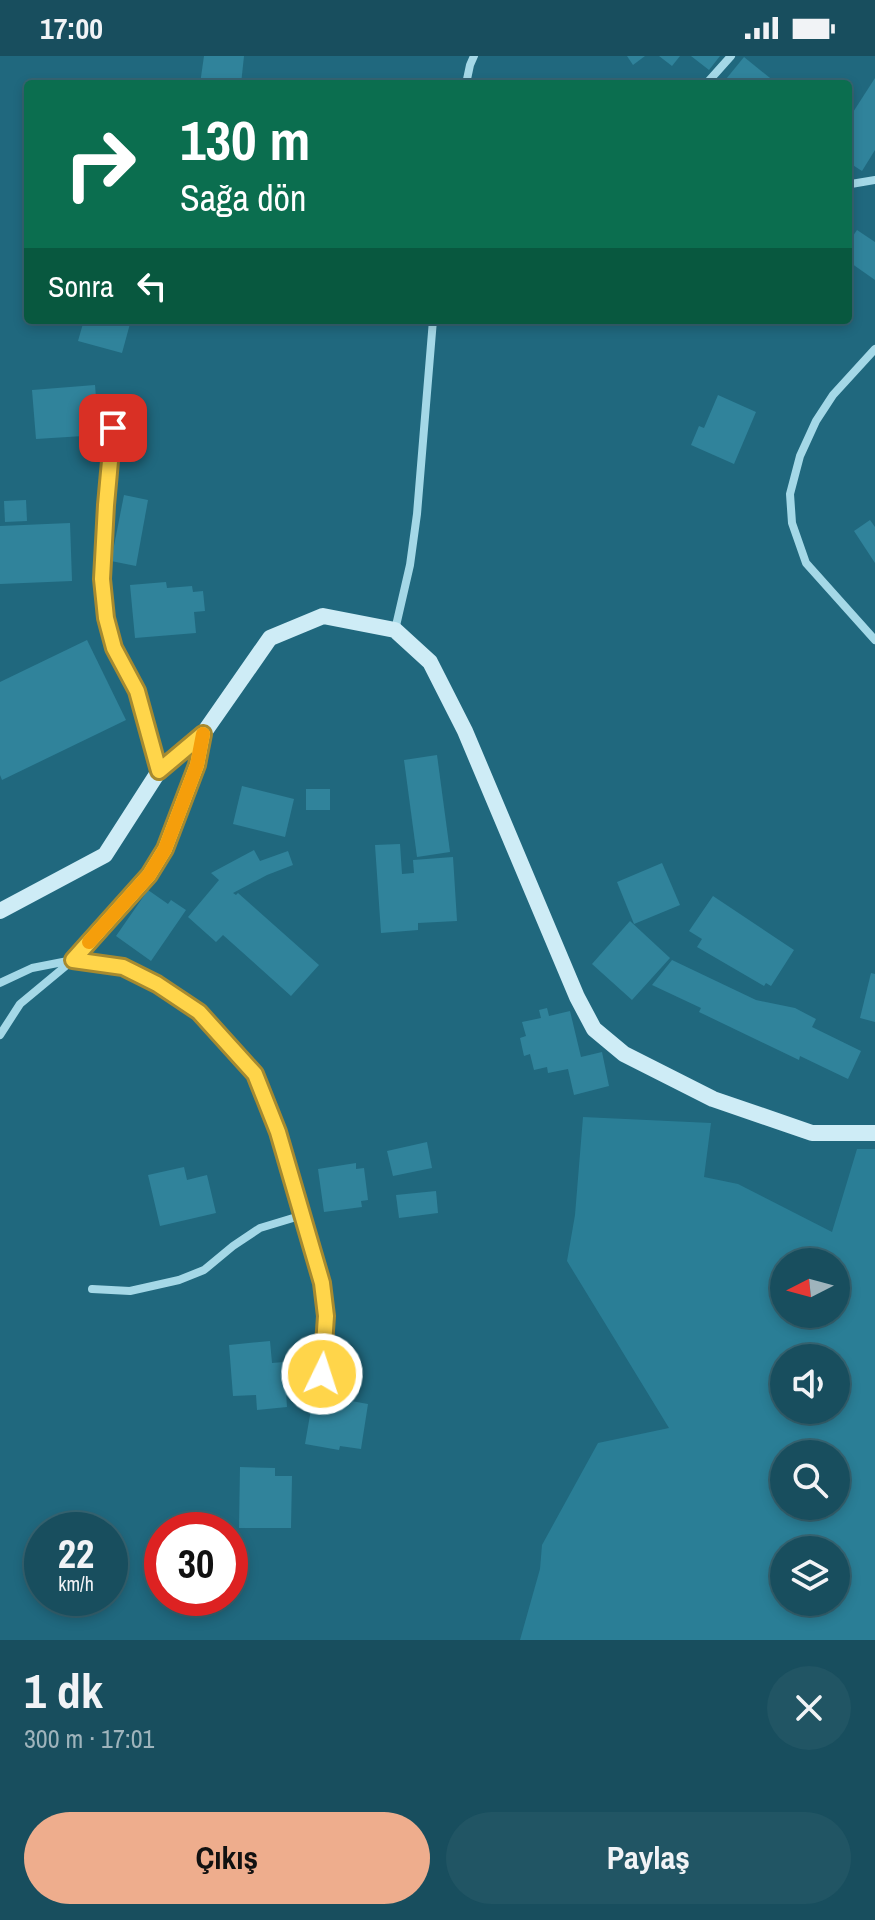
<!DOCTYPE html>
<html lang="tr">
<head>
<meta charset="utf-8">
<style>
	body { margin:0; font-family:"Archivo Narrow",sans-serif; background:#215564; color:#f1f3f6; height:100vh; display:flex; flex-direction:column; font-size:30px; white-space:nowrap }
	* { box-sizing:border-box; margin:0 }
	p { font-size:26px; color:#9fb4bc }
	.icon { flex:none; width:44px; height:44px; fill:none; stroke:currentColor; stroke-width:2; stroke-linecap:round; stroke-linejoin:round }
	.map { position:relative; height:1584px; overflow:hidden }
	.sheet { display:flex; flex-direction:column; background:#184e5e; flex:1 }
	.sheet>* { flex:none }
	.hud { position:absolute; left:24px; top:24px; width:828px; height:244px; border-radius:8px; box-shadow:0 4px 12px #0003,0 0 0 2px #366573; background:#0b6e4f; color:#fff; overflow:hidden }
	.needle { width:52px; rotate:264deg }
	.tools { position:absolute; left:770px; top:1192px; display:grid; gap:16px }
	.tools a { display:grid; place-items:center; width:80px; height:80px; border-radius:50%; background:#184e5e; box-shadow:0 4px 12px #0003,0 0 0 2px #366573; font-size:40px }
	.speed { position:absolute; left:24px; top:1456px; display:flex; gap:16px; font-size:40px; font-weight:700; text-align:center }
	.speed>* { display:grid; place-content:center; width:104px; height:104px; border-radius:50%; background:#184e5e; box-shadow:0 4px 12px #0003,0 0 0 2px #366573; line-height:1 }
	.speed small { font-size:20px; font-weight:400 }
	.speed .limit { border:12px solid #d22; background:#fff; color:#111 }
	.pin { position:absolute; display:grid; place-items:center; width:68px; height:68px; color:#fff; margin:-34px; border-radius:16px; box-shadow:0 4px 12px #0006 }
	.me { position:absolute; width:88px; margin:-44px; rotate:4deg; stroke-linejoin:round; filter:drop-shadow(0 0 6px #0008) }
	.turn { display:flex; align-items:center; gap:28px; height:168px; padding:0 24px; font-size:36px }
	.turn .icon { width:104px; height:104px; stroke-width:2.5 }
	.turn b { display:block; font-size:56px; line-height:68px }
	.then { display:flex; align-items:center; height:76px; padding:0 24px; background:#0003; gap:16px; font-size:30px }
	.round { display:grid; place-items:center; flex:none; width:84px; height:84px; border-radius:42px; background:#215564 }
	.overview { display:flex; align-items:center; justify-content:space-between; height:136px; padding:0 24px }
	h1 { font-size:48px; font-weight:800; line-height:60px }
	.primary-button { display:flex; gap:16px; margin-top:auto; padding:16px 24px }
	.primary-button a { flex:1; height:92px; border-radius:48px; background:#eead8d; color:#111; font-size:32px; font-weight:800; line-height:92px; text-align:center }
	.primary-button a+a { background:#215564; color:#f1f3f6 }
	.status { display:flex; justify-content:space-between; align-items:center; height:56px; padding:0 40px; background:#184e5e; direction:ltr }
	.status svg { height:22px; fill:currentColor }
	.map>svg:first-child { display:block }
	.green { fill:#2a7e96; fill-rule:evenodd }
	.building { fill:#30839b }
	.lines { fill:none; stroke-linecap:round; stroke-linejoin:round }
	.street { stroke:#a4d8e7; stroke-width:8 }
	.secondary { stroke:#ceecf6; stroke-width:16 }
	.route-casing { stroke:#a68a30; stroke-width:20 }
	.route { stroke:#ffd54a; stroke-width:14 }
	.slow { stroke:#f59e0b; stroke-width:14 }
</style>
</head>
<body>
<div class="status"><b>17:00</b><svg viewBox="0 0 49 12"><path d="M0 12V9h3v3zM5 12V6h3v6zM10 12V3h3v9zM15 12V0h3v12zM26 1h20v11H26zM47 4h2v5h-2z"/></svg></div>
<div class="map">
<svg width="875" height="1584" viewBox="0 0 875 1584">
	<rect width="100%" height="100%" fill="#20687e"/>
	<path class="green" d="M583 1061 711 1067 704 1121 738 1128 832 1176 857 1093H875V1584H520L540 1513 542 1489 598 1387 669 1372 567 1205 575 1159ZM784 1206H836V1258H784ZM784 1302H836V1354H784ZM784 1398H836V1450H784ZM784 1494H836V1546H784Z"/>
	<g class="building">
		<polygon points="204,0 244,0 241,28 200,28"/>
		<polygon points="627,0 645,0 633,9"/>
		<polygon points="659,0 680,0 672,10"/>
		<polygon points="691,0 720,0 709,14"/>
		<polygon points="744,1 775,26 773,28 722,28"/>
		<polygon points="875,22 875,94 862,115 848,106 848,64"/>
		<polygon points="857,174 875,186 875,224 848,205 848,187"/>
		<polygon points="84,264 131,264 122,297 78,285"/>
		<polygon points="95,329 99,379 36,383 32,334"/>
		<polygon points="718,339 756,356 734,408 691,389 699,370 704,372"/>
		<polygon points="124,439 148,444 136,510 111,505"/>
		<polygon points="26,444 27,465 5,466 4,445"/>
		<polygon points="870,464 875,471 875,507 854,475"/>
		<polygon points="70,467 72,525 0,528 0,470"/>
		<polygon points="166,526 167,532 192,530 193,536 203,535 205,555 194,556 196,577 135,582 130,529"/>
		<polygon points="87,584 126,664 2,724 0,719 0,626"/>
		<polygon points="437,699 450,796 417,801 404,704"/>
		<polygon points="242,730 294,743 285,781 233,768"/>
		<rect x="306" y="733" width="24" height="21"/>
		<polygon points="400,788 402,818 414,817 413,804 453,801 457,865 418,867 418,874 381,877 375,789"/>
		<polygon points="254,794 260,805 288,795 293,809 267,819 233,837 236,839 238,837 319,909 291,940 223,879 216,886 188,861 219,824 211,817"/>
		<polygon points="662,807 680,849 634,868 617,826"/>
		<polygon points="148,834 168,848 171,844 186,854 151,905 116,880"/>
		<polygon points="713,840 794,894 771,930 766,927 764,930 697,891 702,883 689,875"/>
		<polygon points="630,865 670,902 632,944 592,908"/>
		<polygon points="672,904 756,944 795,952 816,963 812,971 861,995 848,1023 800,1000 799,1004 699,956 701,952 652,929"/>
		<polygon points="871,917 875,918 875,966 860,962"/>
		<polygon points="547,952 549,960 570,955 581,1001 602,996 609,1030 574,1039 568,1013 548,1017 547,1011 534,1014 530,998 524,1000 520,982 526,980 522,966 541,962 539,954"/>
		<polygon points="427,1086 432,1112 393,1120 387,1095"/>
		<polygon points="356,1107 356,1113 364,1112 368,1144 361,1145 362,1151 324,1156 318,1113"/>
		<polygon points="184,1111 187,1124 207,1119 216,1157 160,1170 148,1119"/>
		<polygon points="436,1135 438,1157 399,1162 396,1139"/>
		<polygon points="270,1285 272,1307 284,1306 287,1351 257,1354 256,1339 233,1340 229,1289"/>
		<polygon points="314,1336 340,1341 340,1343 368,1348 361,1393 340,1390 339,1394 305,1388"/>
		<polygon points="240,1411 275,1412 275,1420 292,1420 291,1472 239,1472"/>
	</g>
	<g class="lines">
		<g class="street">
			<polyline points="466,28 470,9 474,0"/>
			<polyline points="706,28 731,0"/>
			<polyline points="848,130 851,128 875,124"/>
			<polyline points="875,293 833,339 816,365 800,400 790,438 792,467 806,507 875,584"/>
			<polyline points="116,346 106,449 102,523 106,562 114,592 137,635 159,714"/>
			<polyline points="395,574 410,509 417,458 433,264"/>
			<polyline points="0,927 32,912 73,904 123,911 157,928 199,956 255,1018 278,1076 322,1227 326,1260 322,1318"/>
			<polyline points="0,979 20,948 73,904 149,819 165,793 197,709 202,683"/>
			<polyline points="92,1233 130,1235 179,1224 204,1214 233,1190 260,1172 303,1159"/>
		</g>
		<polyline class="secondary" points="0,855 105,799 159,715 203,678 270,582 323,560 395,574 430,606 465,675 577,941 594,973 624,998 713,1043 812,1077 875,1077"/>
	</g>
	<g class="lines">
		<g class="route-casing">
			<polyline id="route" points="113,372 106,449 102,523 106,562 114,592 137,635 159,715 203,678 197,709 165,793 149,819 73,904 123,911 157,928 199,956 255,1018 278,1076 322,1227 326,1260 322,1318"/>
		</g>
		<use href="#route" class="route"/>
		<polyline class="slow" points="89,886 149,819 165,793 197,709 203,678"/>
	</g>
</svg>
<div class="tools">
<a><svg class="needle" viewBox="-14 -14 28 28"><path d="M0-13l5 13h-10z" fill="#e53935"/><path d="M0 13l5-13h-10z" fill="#9fb4bc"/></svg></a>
<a><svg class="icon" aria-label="sound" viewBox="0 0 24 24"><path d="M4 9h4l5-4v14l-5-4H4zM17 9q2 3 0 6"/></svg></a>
<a><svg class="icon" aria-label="search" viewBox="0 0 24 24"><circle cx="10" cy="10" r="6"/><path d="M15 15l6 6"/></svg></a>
<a><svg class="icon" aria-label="layers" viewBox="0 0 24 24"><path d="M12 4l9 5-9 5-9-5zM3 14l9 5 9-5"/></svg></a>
</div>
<div class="speed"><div>22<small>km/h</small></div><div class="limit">30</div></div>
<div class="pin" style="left:113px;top:372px;background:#d93025"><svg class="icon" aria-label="arrive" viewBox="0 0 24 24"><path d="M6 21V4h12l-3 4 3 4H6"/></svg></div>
<svg class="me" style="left:322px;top:1318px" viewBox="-20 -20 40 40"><circle r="17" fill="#ffd54a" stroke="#fff" stroke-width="3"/><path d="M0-11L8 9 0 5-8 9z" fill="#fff"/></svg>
<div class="hud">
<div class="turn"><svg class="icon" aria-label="right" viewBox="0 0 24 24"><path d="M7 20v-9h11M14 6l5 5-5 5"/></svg><div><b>130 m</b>Sağa dön</div></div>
<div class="then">Sonra<svg class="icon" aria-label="left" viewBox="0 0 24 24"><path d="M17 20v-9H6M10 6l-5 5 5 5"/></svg></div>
</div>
</div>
<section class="sheet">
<div class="overview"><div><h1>1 dk</h1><p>300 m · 17:01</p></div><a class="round"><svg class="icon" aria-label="close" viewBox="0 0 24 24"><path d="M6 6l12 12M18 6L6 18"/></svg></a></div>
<div class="primary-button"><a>Çıkış</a><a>Paylaş</a></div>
</section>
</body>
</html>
